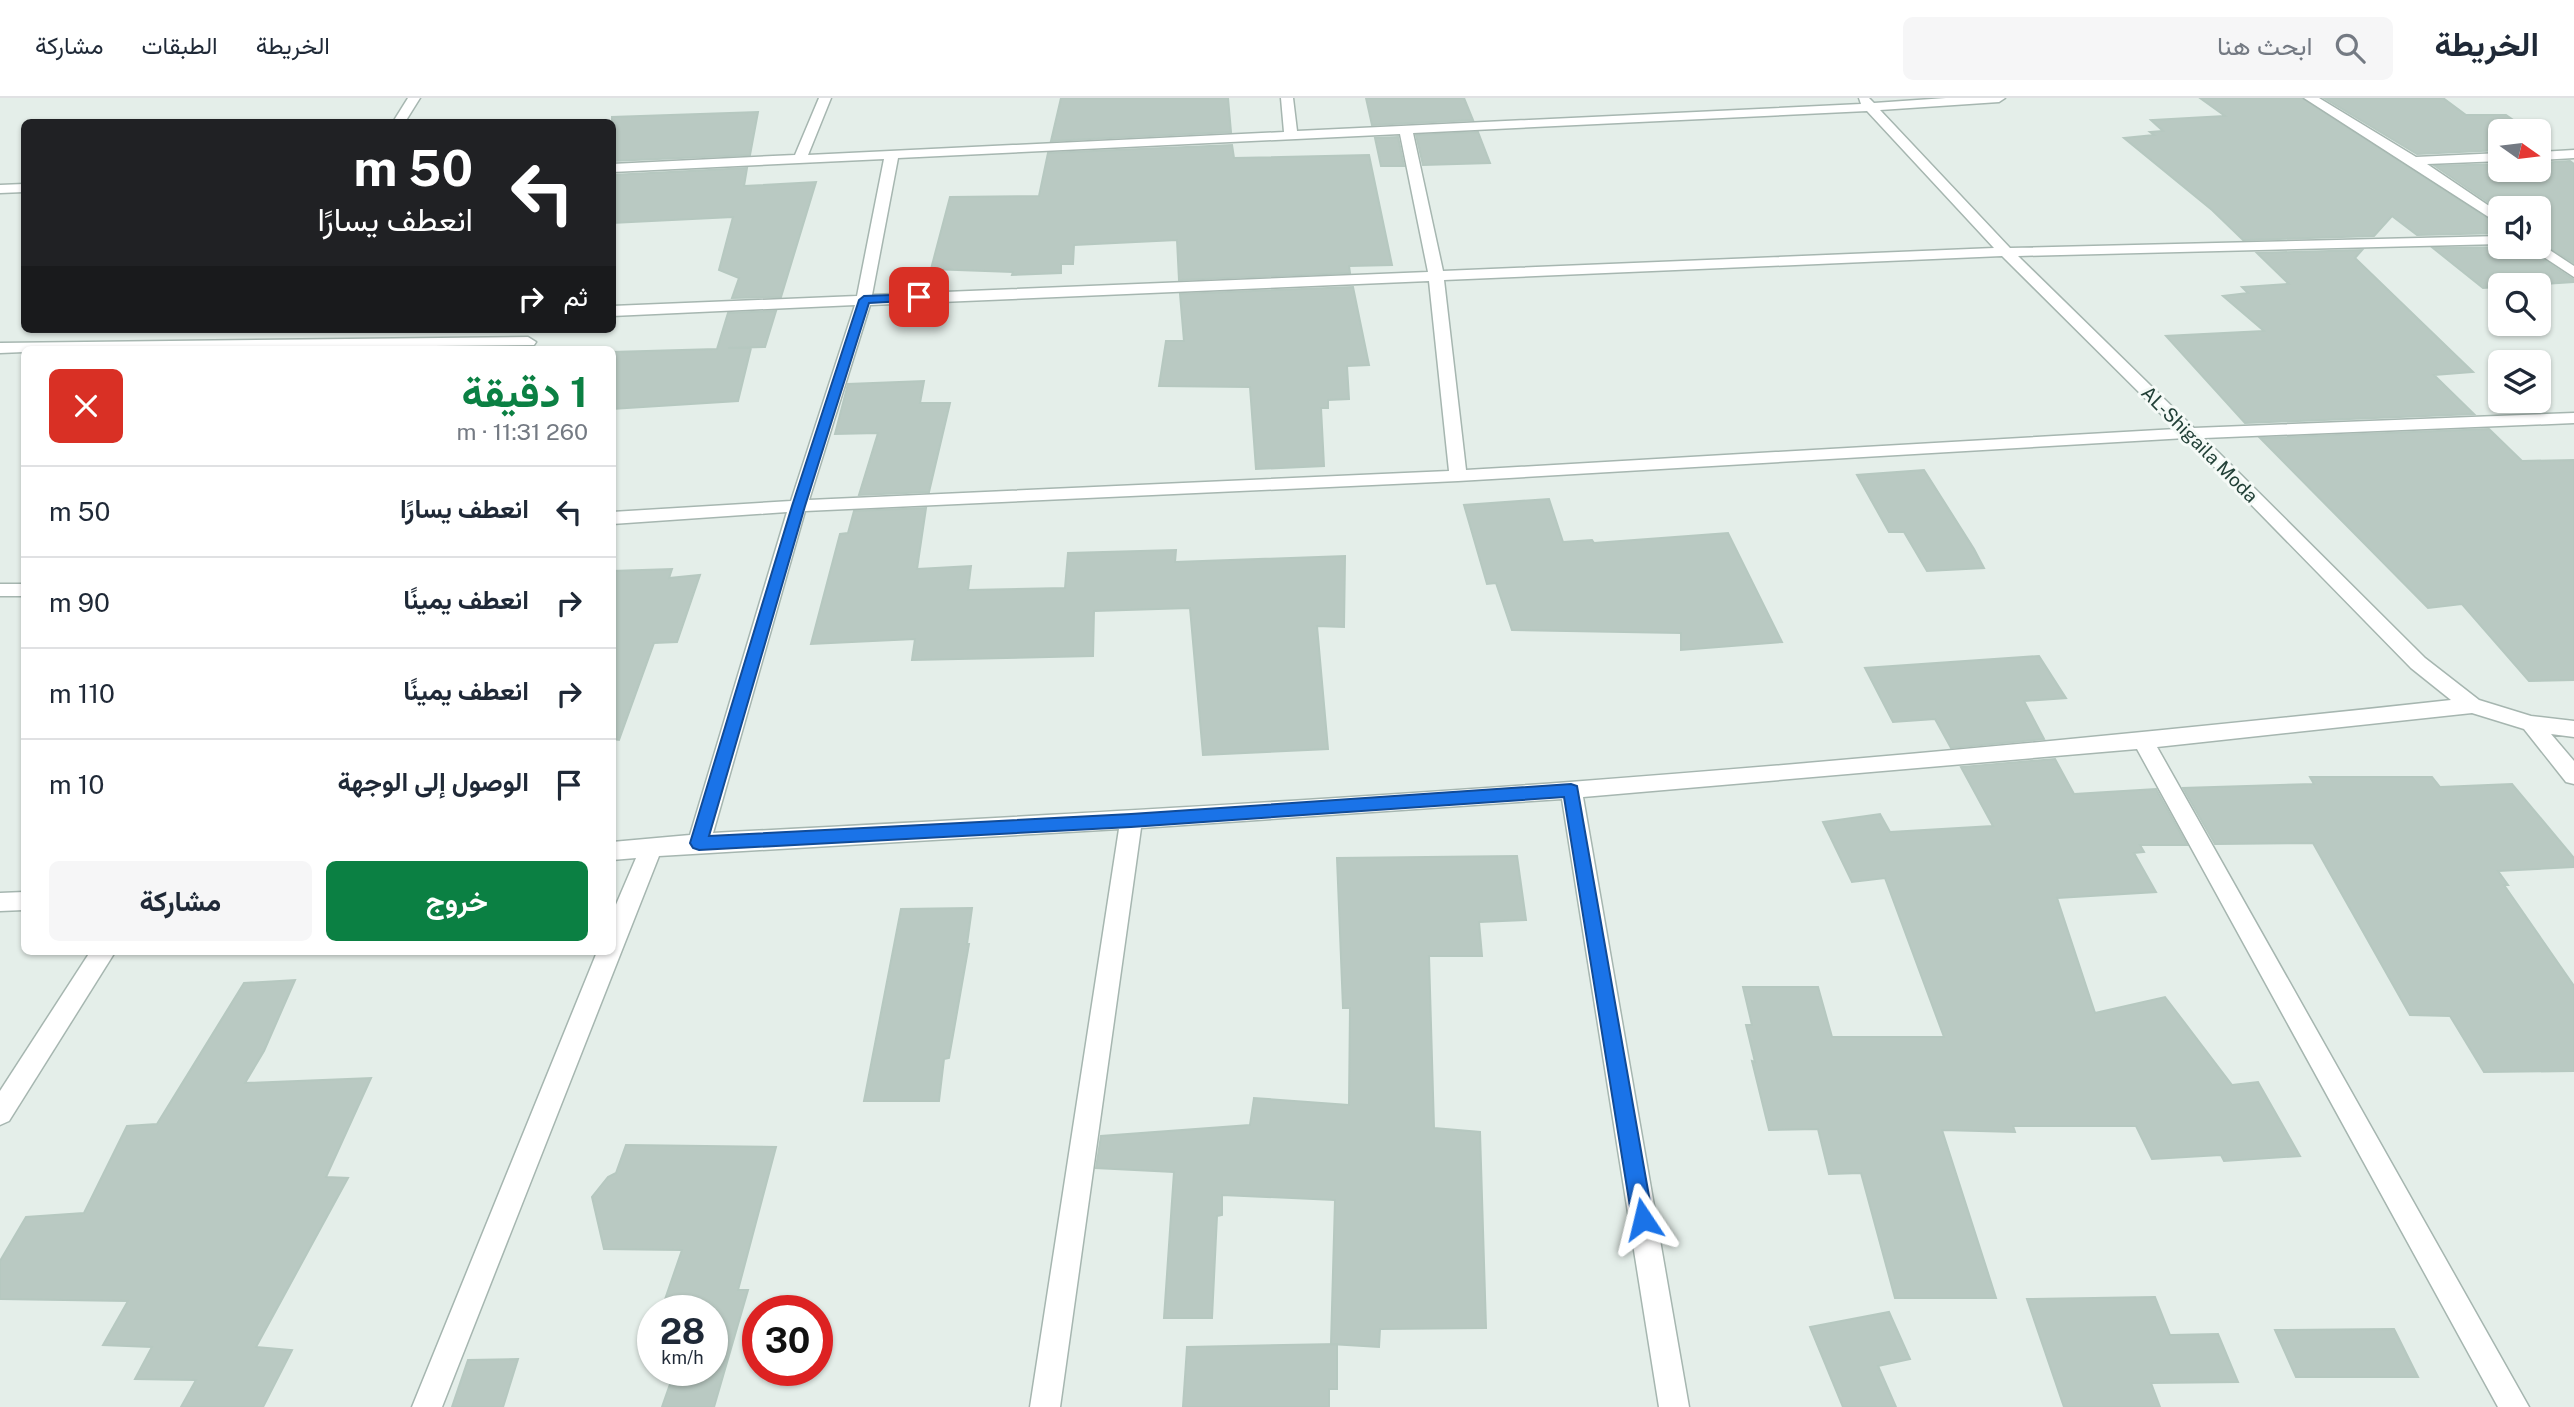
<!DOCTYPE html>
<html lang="ar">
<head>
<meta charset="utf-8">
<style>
	body { margin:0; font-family:"Public Sans",Vazirmatn,sans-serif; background:#f6f6f7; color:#1f2937; direction:rtl; height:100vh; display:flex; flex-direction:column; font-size:26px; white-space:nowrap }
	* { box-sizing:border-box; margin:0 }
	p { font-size:23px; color:#747a83 }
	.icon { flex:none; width:38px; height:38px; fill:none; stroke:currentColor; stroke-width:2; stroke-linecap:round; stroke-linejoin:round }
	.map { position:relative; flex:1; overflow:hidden; direction:ltr }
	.sheet { position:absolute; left:21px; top:248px; width:595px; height:609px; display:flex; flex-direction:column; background:#fff; border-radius:10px; box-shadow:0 2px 5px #0004; direction:rtl }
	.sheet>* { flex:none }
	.hud { position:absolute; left:21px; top:21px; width:595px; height:214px; border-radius:10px; box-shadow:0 2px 5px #0004; direction:rtl; background:#202124; color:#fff; overflow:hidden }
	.needle { width:46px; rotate:104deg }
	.tools { position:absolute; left:2488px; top:21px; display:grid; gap:14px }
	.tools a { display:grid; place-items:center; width:63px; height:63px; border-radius:10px; background:#fff; box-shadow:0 2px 5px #0004; font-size:35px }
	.speed { position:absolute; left:637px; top:1197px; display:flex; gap:14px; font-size:35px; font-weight:700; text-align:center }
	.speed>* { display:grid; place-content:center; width:91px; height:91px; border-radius:50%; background:#fff; box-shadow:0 2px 5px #0004; line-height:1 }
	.speed small { font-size:18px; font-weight:400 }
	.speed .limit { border:10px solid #d22; background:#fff; color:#111 }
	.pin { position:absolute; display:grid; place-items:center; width:60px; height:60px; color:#fff; margin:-30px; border-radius:14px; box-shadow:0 4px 10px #0006 }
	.me { position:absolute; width:77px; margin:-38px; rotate:350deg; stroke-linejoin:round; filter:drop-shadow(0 0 5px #0008) }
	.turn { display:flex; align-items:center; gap:24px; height:147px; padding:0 28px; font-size:32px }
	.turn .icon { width:91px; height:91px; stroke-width:2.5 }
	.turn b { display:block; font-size:49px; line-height:60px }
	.then { display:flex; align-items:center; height:66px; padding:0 28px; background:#0003; gap:14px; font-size:26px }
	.round { display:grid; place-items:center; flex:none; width:74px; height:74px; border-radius:10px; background:#f6f6f7 }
	.overview { display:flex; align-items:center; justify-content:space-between; height:119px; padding:0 28px }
	h1 { font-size:42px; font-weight:700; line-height:52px; color:#0b8043 }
	.action { display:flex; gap:14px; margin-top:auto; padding:14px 28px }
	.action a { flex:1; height:80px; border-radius:10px; background:#0b8043; color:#fff; font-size:28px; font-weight:700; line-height:80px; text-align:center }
	.action a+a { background:#f6f6f7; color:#1f2937 }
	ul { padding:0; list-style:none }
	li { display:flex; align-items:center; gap:21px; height:91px; padding:0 28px; border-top:2px solid #e0e1e3 }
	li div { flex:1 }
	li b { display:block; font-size:26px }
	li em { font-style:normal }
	header { display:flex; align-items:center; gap:42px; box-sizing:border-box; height:98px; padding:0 35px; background:#fff; border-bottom:2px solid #e0e1e3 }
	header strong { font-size:33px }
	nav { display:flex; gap:38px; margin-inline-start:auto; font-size:24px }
	.search { width:490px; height:63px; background:#f6f6f7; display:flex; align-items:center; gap:18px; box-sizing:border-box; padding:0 24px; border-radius:10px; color:#747a83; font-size:26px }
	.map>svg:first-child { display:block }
	.building { fill:#b9c9c2; stroke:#b6c8c0; stroke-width:2 }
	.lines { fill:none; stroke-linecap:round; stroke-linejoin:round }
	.street-casing { stroke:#a6b6b0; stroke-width:3 }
	.street { fill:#fff; fill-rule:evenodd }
	.route { fill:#1a73e8; stroke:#114b97; stroke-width:2 }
	.labels { text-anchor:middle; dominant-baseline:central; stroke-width:6; stroke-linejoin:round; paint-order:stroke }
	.street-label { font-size:19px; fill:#224037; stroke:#f5faf7 }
</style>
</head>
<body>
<header>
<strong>الخريطة</strong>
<div class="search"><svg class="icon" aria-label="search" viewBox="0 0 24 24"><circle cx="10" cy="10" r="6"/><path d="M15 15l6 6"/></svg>ابحث هنا</div>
<nav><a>الخريطة</a><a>الطبقات</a><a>مشاركة</a></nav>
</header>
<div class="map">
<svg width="2574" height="1309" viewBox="0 0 2574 1309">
	<rect width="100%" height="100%" fill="#e4eee9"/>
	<g class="building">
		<polygon points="1061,0 1228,0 1231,34 1051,43"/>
		<polygon points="1366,0 1464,0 1473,22 1372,27"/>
		<polygon points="2200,0 2302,0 2501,129 2501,135 2417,137 2392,118 2374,138 2243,142 2212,112 2124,40 2154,37 2150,34 2163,33 2151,22 2225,18"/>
		<polygon points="2324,0 2443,0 2466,17 2506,17 2529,33 2501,33 2501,52 2417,56"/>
		<polygon points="758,14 750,57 612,63 612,19"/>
		<polygon points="1478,34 1490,65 1423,67 1416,37"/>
		<polygon points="1398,39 1404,68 1381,68 1375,40"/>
		<polygon points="1232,47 1234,60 1369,57 1392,167 1349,168 1350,175 1179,182 1177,142 1074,147 1073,166 1061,166 1061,175 1012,177 1013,174 931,171 950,99 1039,98 1048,55"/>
		<polygon points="2570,63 2574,66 2574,165 2539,143 2539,110 2501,110 2501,113 2435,68 2501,66 2501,72 2539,72 2539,65"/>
		<polygon points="747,70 744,88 816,84 781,199 732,200 739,180 719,172 733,119 612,125 612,77"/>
		<polygon points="2528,149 2532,154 2574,182 2574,184 2483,190 2433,150"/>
		<polygon points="2362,152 2355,160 2473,274 2434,277 2474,316 2245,325 2166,238 2264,233 2223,198 2248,195 2242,189 2289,186 2257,155"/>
		<polygon points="1353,189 1369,267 1347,268 1349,301 1328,302 1328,310 1321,310 1324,368 1256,371 1250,289 1159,288 1166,243 1184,243 1180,196"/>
		<polygon points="776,213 765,249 728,250 751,250 738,303 612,311 612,254 717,251 728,215"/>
		<polygon points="924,283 920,305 950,305 929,394 859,397 878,335 835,336 848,286"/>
		<polygon points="2489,331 2522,363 2574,362 2574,582 2529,583 2462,506 2428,510 2260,340"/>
		<polygon points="1924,372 1974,451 1984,470 1927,473 1904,434 1889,434 1857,377"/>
		<polygon points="1549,401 1563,444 1592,442 1594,445 1728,435 1782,544 1681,552 1681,535 1512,532 1496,485 1487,486 1464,407"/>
		<polygon points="926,410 917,471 971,468 968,492 1065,490 1068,455 1176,452 1175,464 1345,458 1344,529 1317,528 1328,651 1203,657 1190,510 1094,513 1093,558 912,562 915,541 811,546 840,436 848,435 854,413"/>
		<polygon points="672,471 669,480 700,477 677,544 654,545 619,642 612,641 612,473"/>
		<polygon points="2039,558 2066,600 2024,603 2044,641 1951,650 1935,621 1893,624 1865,570"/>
		<polygon points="2055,661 2074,696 2156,691 2187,747 2140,747 2144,754 2134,755 2156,794 2057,800 2095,915 2165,899 2232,987 2258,984 2300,1058 2224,1063 2221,1057 2152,1061 2136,1028 2013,1028 2015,1034 1942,1032 1996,1200 1895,1200 1861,1075 1829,1076 1818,1031 1769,1032 1752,963 1755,964 1746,927 1752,927 1743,889 1818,889 1832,939 1944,939 1885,780 1852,784 1823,724 1880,716 1890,734 1993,728 1961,669"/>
		<polygon points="2310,679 2432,679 2440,689 2512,686 2574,760 2574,769 2498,773 2508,787 2504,787 2574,888 2574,973 2484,974 2450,918 2410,917 2313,745 2215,746 2183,690 2314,686"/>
		<polygon points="1517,758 1526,822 1479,824 1482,858 1429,858 1434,1030 1480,1034 1486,1230 1380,1231 1379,1249 1331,1246 1335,1102 1222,1097 1222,1117 1217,1118 1212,1220 1164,1220 1174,1074 1096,1070 1101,1038 1250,1027 1254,1000 1349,1007 1350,910 1343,910 1337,760"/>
		<polygon points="972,810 967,846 969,846 949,960 944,961 939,1003 864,1003 901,811"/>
		<polygon points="295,882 264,953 245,985 371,980 326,1079 348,1080 256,1249 292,1252 263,1309 181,1309 196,1282 135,1281 152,1249 103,1247 128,1203 0,1201 0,1163 26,1119 84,1115 127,1028 157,1026 244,885"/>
		<polygon points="626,1047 776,1049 738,1192 748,1192 714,1309 662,1309 675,1272 712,1272 712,1213 661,1213 682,1152 604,1151 592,1099 608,1079 616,1075"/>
		<polygon points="2155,1199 2170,1237 2218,1236 2238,1284 2151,1285 2160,1309 2064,1309 2027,1201"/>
		<polygon points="1889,1214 1910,1261 1878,1268 1896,1309 1843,1309 1810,1229"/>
		<polygon points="2394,1231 2418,1279 2296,1279 2275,1232"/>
		<polygon points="1337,1246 1337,1291 1329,1291 1329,1309 1183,1309 1187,1249"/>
		<polygon points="518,1261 503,1309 452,1309 468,1262"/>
	</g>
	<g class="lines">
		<g class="street-casing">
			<g id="street">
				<polygon points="408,0 420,0 405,24 393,24"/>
				<path d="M819 0H831L808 57 1284 34 1281 0H1293L1297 33 1861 6 1859 0H1869L1874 5 1946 0H2005L1999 4 1880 12 2010 150 2501 138V146L2018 158 2194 330 2574 315V325L2204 340 2425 560 2479 602 2531 618 2574 623V639L2551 636 2574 663V686L2566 684 2524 631 2472 615 2157 649 2529 1309H2498L2137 651 1583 699 1689 1309H1659L1562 701 1141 730 1060 1309H1030L1119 731 659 758 442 1309H412L597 854H612V816L636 760 612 762V744L690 737 787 414 612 426V414L791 403 855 207 612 218V208L857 198 884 61 612 74V66L795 57ZM1867 13 1994 150 1443 173 1413 35ZM1400 36 1428 174 872 197 898 60ZM2002 158 2176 331 1466 372 1444 182ZM1429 183 1449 373 809 402 870 207ZM2186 340 2411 570 2451 602C2158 634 1864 662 1570 684 1285 705 999 720 713 735L805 413 1458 383Z"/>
				<polygon points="2304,0 2319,0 2416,59 2501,55 2501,63 2427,66 2501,116 2501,127"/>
				<polygon points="2574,52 2574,60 2539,62 2539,54"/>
				<polygon points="24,86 24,94 0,95 0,87"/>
				<polygon points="2539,145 2574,168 2574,179 2533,152 2531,149 2539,149"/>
				<polygon points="528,239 536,244 534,247 24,252 24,254 0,255 0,245"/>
				<rect x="0" y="486" width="24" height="12"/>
				<polygon points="24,794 24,812 0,813 0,795"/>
				<polygon points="90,854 115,854 9,1023 0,1027 0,993"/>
			</g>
		</g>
		<use href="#street" class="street"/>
	</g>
	<polygon class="route" points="919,196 924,199 923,202 869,205 805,408 709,738 1131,716 1571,686 1577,688 1653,1121 1650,1128 1643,1131 1635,1128 1632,1121 1564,699 1131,729 699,752 693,750 690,745 792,408 859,202 864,198"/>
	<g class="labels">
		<g class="street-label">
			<text transform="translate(2200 346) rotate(45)">AL-Shigaila Moda</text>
		</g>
	</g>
</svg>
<div class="tools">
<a><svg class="needle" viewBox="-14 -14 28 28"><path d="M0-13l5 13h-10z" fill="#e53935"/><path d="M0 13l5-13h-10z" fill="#747a83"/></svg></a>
<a><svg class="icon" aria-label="sound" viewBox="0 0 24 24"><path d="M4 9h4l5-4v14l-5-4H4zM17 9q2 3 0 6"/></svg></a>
<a><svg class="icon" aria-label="search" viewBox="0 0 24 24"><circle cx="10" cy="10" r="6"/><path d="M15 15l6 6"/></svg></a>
<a><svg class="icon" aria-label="layers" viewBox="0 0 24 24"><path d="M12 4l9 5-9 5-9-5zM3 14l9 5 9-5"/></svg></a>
</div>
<div class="speed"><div>28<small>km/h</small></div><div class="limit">30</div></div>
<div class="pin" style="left:919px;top:199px;background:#d93025"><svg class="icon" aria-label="arrive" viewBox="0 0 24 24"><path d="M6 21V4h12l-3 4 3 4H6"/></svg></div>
<svg class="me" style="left:1643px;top:1121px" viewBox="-20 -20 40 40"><path d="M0-17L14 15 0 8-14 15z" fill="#1a73e8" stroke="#fff" stroke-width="4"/></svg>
<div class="hud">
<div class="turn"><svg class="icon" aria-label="left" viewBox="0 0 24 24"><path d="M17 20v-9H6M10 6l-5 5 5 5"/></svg><div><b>50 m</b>انعطف يسارًا</div></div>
<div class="then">ثم<svg class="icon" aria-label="right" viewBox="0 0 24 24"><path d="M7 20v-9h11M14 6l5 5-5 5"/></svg></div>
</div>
<section class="sheet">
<div class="overview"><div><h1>1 دقيقة</h1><p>260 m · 11:31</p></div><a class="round" style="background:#d93025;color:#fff"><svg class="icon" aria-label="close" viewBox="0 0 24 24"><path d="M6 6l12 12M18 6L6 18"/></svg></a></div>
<ul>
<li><svg class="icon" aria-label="left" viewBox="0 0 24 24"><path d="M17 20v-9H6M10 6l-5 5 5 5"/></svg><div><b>انعطف يسارًا</b></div><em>50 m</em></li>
<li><svg class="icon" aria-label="right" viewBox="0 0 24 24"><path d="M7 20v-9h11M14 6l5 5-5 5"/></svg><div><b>انعطف يمينًا</b></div><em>90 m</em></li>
<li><svg class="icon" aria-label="right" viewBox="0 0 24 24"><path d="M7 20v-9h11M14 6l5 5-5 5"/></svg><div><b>انعطف يمينًا</b></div><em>110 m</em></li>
<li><svg class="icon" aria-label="arrive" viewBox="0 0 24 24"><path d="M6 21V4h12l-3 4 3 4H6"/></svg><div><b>الوصول إلى الوجهة</b></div><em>10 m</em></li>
</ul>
<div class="action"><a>خروج</a><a>مشاركة</a></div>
</section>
</div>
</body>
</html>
